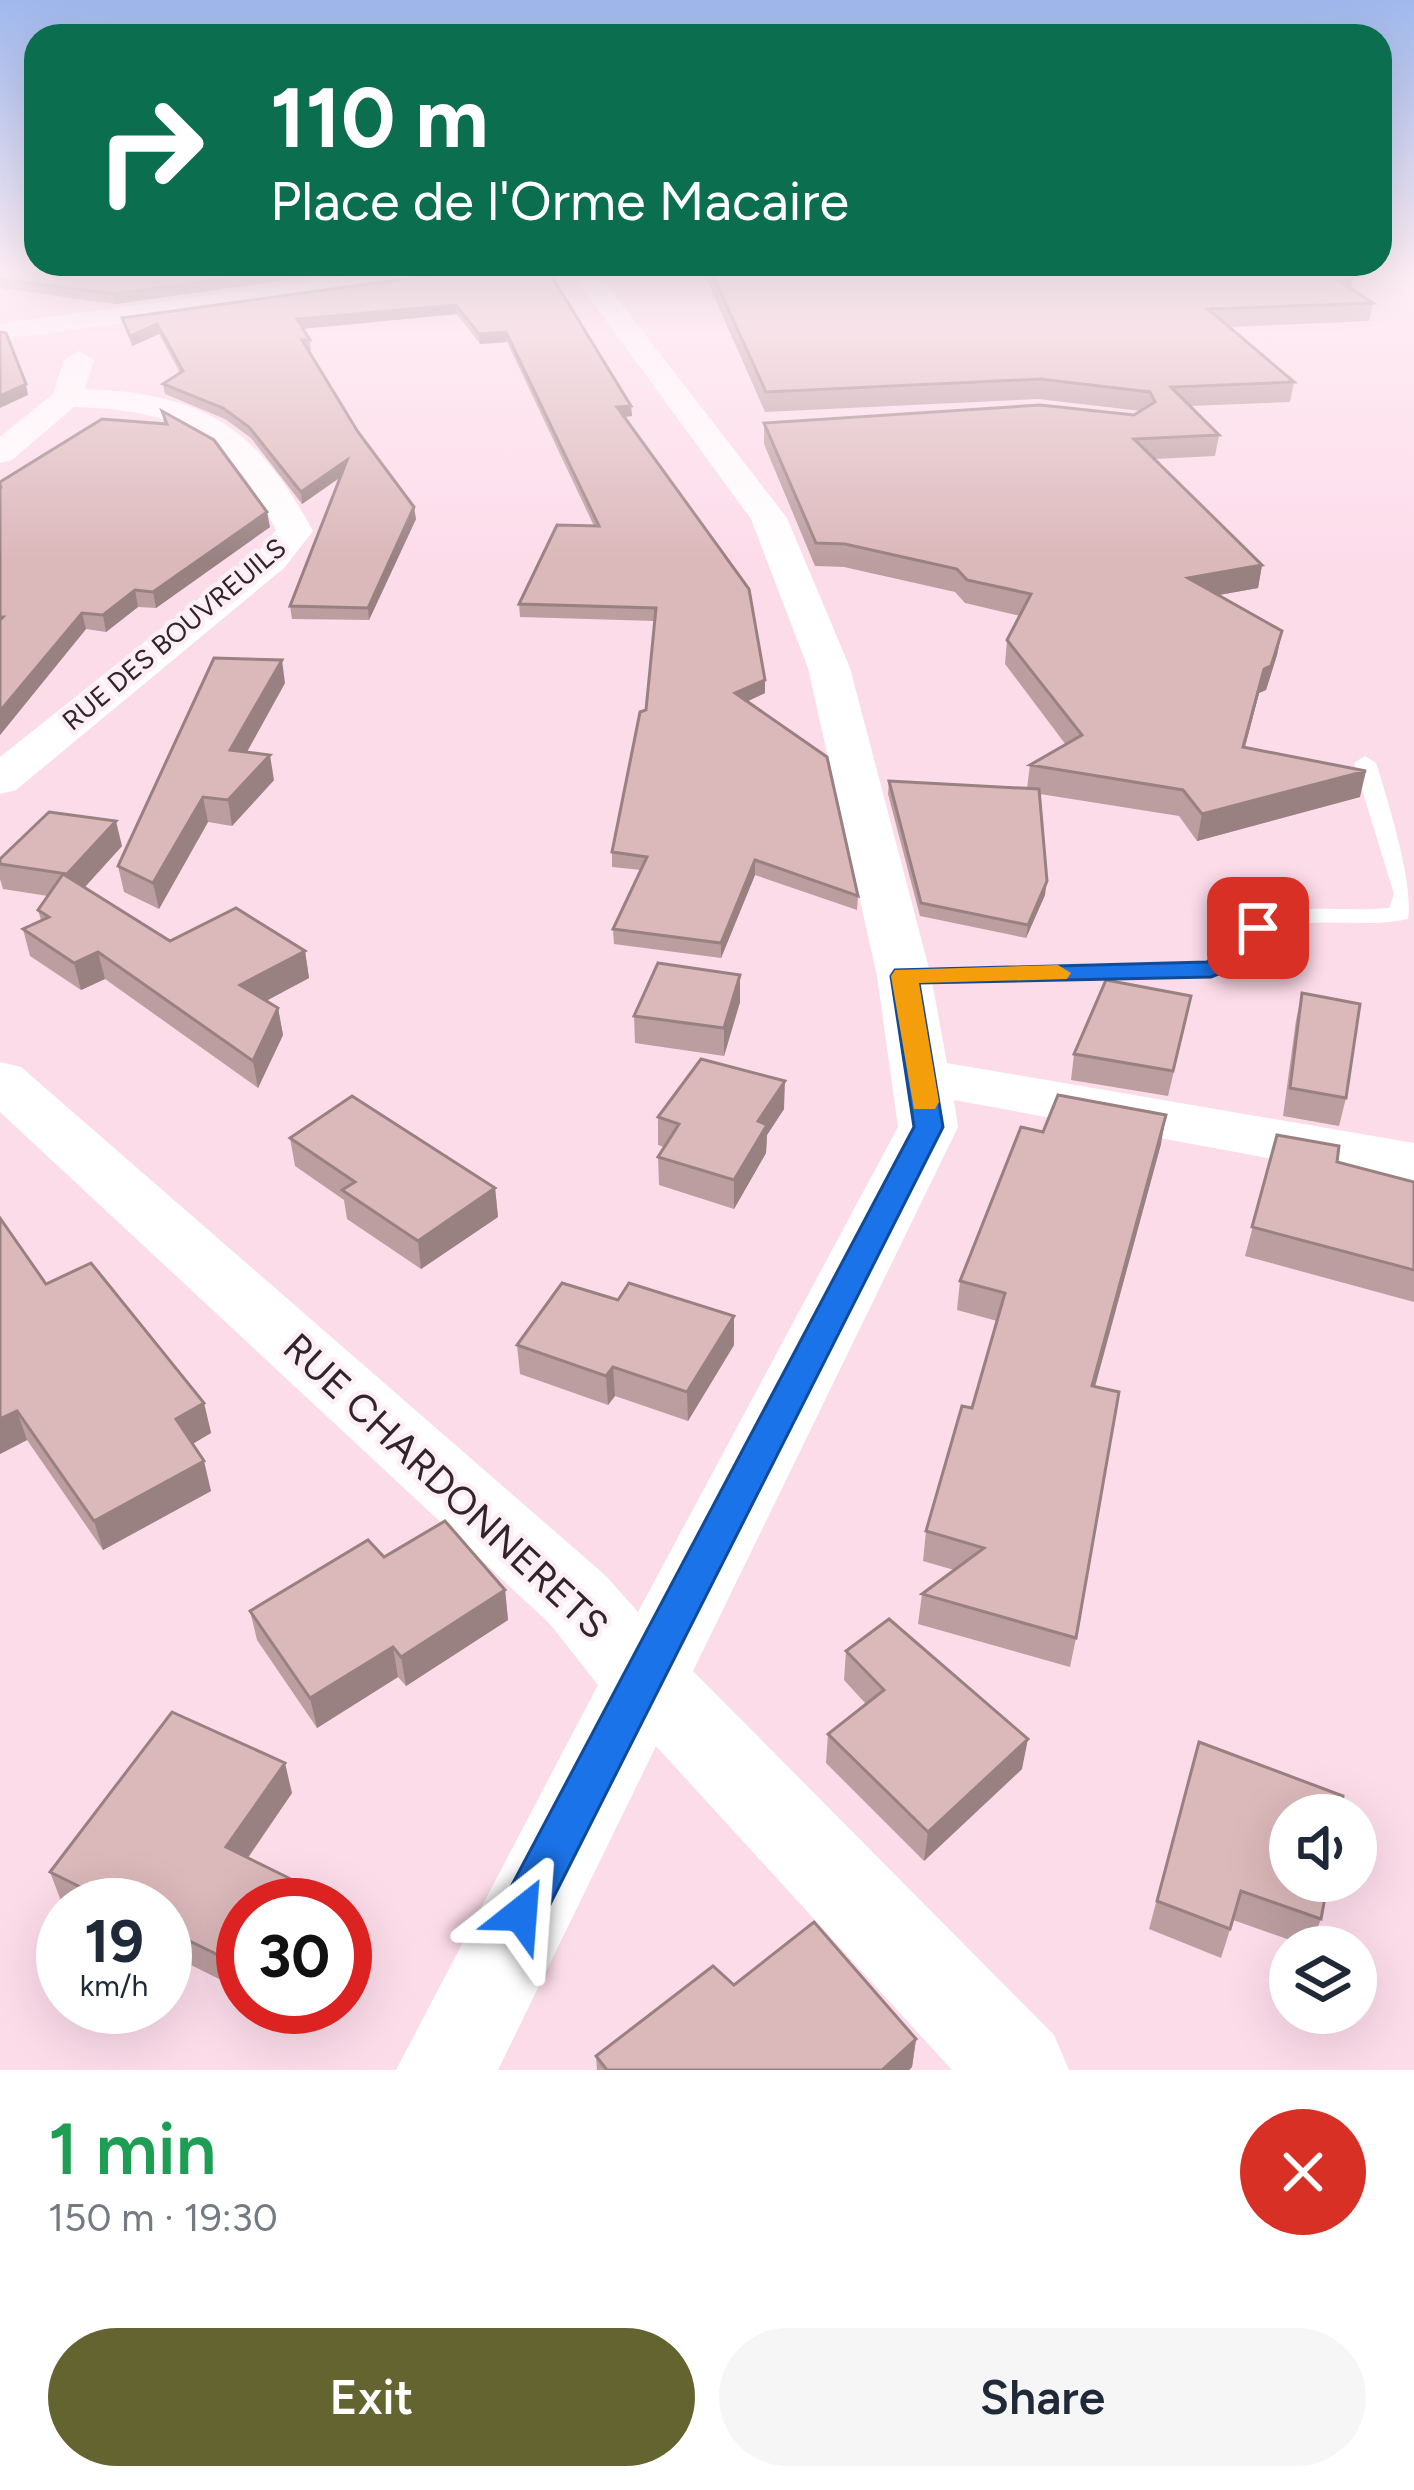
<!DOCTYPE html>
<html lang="en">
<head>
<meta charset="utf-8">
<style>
	body { margin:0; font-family:Figtree,sans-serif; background:#f6f6f7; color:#1f2937; height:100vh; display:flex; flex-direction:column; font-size:45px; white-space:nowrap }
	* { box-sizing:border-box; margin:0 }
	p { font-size:39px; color:#747a83 }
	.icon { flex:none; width:66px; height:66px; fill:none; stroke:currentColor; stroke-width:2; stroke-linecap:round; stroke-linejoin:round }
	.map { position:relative; height:2070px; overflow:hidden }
	.drawer { display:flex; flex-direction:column; background:#fff; flex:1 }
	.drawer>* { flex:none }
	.hud { position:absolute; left:24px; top:24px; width:1368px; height:252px; border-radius:36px; box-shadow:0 12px 48px #0002; background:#0b6e4f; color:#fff; overflow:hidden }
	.fabs { position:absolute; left:1269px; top:1794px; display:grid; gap:24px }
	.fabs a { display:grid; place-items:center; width:108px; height:108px; border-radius:50%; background:#fff; box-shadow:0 12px 48px #0002; font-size:60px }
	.speed { position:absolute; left:36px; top:1878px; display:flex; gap:24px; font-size:60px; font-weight:700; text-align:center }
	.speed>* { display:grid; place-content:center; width:156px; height:156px; border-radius:50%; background:#fff; box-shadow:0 12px 48px #0002; line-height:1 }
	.speed small { font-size:30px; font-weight:400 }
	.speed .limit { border:18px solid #d22; background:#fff; color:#111 }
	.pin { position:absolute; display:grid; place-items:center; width:102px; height:102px; color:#fff; margin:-51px; border-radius:24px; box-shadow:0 6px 18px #0006 }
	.me { position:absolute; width:132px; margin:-66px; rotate:28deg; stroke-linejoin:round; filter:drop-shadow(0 0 9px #0008) }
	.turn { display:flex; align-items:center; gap:42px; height:252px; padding:0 48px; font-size:54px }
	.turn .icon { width:156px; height:156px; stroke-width:2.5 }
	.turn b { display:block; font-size:84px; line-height:102px }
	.round { display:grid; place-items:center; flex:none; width:126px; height:126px; border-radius:63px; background:#f6f6f7 }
	.overview { display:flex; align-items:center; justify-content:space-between; height:204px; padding:0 48px }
	h1 { font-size:72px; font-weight:600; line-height:90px; color:#1e9e55 }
	.primary-button { display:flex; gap:24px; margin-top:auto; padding:24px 48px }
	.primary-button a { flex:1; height:138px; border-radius:72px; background:#646431; color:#fff; font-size:48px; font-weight:600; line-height:138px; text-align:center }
	.primary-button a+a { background:#f6f6f7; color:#1f2937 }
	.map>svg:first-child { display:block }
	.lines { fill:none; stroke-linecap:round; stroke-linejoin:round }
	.lane { fill:#fff; fill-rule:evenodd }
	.street { fill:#fff; fill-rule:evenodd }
	.wall { fill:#bc9ea0 }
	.shaded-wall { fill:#998182 }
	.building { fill:#dbb8ba; stroke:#998182; stroke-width:3 }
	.route { fill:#1a73e8; stroke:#114b97; stroke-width:3 }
	.slow { fill:#f59e0b }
	.labels { text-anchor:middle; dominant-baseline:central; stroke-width:9; stroke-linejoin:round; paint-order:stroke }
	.far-street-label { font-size:27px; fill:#31252a; stroke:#fdeff5 }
	.near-street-label { font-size:39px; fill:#31252a; stroke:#fdeff5 }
</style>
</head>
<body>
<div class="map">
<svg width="1414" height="2070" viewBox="0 0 1414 2070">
	<rect width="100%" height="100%" fill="#fddcea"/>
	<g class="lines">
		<path class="lane" d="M1365 756 1376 763C1388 801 1414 884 1408 919 1366 929 1322 916 1282 928 1252 936 1241 969 1211 977L904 984 891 976 904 968 1206 961C1222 951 1232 933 1248 924 1291 900 1343 913 1389 908L1394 894 1354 763Z"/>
		<g class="street">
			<polygon points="384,271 454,271 441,279 0,340 0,324"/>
			<polygon points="570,271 596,271 787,518 850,668 931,976 947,1063 1414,1143 1414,1185 954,1100 958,1127 693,1671 1054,2035 1069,2070 952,2070 656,1746 498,2070 396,2070 598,1685 550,1624 0,1112 0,1062 21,1067 606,1576 638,1612 898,1127 877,976 808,668 751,519"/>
			<path d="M79 351 94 360 85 389C205 393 257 428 313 531L284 568 16 790 0 794V757L258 552 276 530C230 436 180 410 74 407L12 460 0 463V437L53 394 64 360Z"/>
		</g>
	</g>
	<g class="wall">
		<polygon points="0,271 350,271 115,304 0,288"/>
		<polygon points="703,271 1361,271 1359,278 1353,279 1351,288 1373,303 1369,321 1228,327 1294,382 1290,402 1190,406 1219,435 1215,456 1155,459 1262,565 1258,588 1219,595 1282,631 1277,655 1266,690 1259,693 1245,747 1360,797 1197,841 1179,816 1040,794 1045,895 1026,938 920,916 888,794 889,781 1027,788 1030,765 1066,745 1005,664 1007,640 1020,616 965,603 955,592 844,567 815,566 764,444 764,423 1134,415 1141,411 1038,399 765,412"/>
		<polygon points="441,274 555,282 631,406 632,416 625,417 765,693 746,702 858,896 857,910 755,875 721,958 614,944 613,929 641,870 612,867 612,852 646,710 655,621 520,617 519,604 594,526 507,342 480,344 457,314 303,329 310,340 311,350 308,350 358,432 416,519 369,620 292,619 290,606 341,477 302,504 251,438 225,419 165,394 163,384 180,373 159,334 132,346 122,318"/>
		<polygon points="162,411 270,527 156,608 138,607 106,632 86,629 0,735 0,482 164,424"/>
		<polygon points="285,683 247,752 274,780 232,826 208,822 159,909 124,892 118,866"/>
		<polygon points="122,846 84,888 170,941 305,951 309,978 266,1001 278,1008 283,1035 258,1088 105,979 81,990 30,956 23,929 41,920 38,910 48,896 3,889 0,879 0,859"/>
		<polygon points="740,975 740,1002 724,1056 635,1043 634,1016"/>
		<polygon points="1302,993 1346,1098 1339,1126 1283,1116 1296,1020"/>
		<polygon points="1186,1021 1168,1096 1071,1080 1074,1054"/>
		<polygon points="784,1109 767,1135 766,1153 734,1209 659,1185 658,1157 664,1147 658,1145 658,1117"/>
		<polygon points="1043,1132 1161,1144 1095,1387 1076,1638 1070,1667 918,1624 922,1594 954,1570 923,1561 926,1531 972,1408 997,1321 957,1310 960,1281"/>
		<polygon points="1277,1135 1337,1162 1414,1182 1414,1302 1245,1256"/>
		<polygon points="290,1138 495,1188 498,1217 421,1269 347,1219 344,1200 295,1166"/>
		<polygon points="46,1284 204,1403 211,1433 192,1444 211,1491 103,1550 27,1440 0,1454"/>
		<polygon points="517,1345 734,1345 688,1421 615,1396 608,1405 520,1374"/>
		<polygon points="384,1557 505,1590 508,1620 406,1686 398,1677 317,1728 257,1640 250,1611"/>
		<polygon points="846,1651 1022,1769 924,1861 826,1763 828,1734 866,1704 844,1680"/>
		<polygon points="1199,1742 1321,1919 1310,1947 1233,1920 1221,1958 1149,1929"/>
		<polygon points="292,1793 248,1858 305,1886 310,1905 243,1905 243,1991 165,1952 165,1905 70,1905 61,1901 50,1872"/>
		<polygon points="734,1985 916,2039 912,2067 909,2070 597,2070 596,2056"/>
	</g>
	<g class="shaded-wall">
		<polygon points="282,271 350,271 115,304 113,294"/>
		<polygon points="556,271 564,271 552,286 552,277"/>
		<polygon points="1345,271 1361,271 1359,278 1353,279 1351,288 1331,276"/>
		<polygon points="456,305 457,314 298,329 297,319"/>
		<polygon points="157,324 159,334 132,346 130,336"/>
		<polygon points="506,332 507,342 480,344 479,334"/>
		<polygon points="26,384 28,395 0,408 0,396"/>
		<polygon points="631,406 632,416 618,417 617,407"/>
		<polygon points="347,460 349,471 302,504 301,492"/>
		<polygon points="414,507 416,519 369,620 368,608"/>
		<polygon points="267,512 270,527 156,608 153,592"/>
		<polygon points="1262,565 1258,588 1185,601 1188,578"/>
		<polygon points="135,590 138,607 106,632 103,615"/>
		<polygon points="82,613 86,629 0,735 0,711"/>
		<polygon points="1282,631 1277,655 1266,690 1259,693 1238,773 1264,669"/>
		<polygon points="282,660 285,683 234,775 230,750"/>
		<polygon points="765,680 765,693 735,707 735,693"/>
		<polygon points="270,755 274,780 232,826 228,800"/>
		<polygon points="1366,771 1360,797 1197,841 1202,814"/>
		<polygon points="203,797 208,822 159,909 153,883"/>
		<polygon points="116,821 122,846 73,900 67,874"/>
		<polygon points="755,860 755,875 721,958 721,943"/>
		<polygon points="1047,881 1045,895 1026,938 1028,925"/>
		<polygon points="305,951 309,978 245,1012 240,985"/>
		<polygon points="98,952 105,979 81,990 74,963"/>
		<polygon points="740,975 740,1002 724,1056 724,1028"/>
		<polygon points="278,1008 283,1035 258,1088 253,1061"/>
		<polygon points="785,1081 784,1109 767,1135 766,1153 734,1209 734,1180 758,1121"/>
		<polygon points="1166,1115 1161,1144 1087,1415 1092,1386"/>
		<polygon points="495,1188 498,1217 421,1269 418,1241"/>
		<polygon points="734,1316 734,1345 688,1421 687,1392"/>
		<polygon points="613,1367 615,1396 608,1405 606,1376"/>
		<polygon points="204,1403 211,1433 184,1449 176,1419"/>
		<polygon points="17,1411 27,1440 0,1454 0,1419"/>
		<polygon points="204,1461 211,1491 103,1550 94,1521"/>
		<polygon points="505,1590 508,1620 406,1686 401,1657"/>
		<polygon points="393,1647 398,1677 317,1728 310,1698"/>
		<polygon points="1028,1739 1022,1769 924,1861 928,1832"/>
		<polygon points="285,1763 292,1793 235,1876 226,1847"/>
		<polygon points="305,1886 310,1905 293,1905"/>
		<polygon points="916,2039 912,2067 909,2070 882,2070"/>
	</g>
	<g class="building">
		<polygon points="0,271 282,271 113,294 0,279"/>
		<polygon points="446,271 556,271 552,277 631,406 617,407 749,589 765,680 735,693 827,757 858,896 755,860 721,943 613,929 647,857 612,852 640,712 646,710 656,608 519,604 557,525 599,526 506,332 479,334 456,305 297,319 310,340 302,340 358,432 414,507 368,608 290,606 347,460 301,492 249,427 223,408 163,384 183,371 157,324 130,336 122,318 441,274"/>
		<polygon points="711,271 1354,271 1331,276 1373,303 1208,309 1294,382 1171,387 1219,435 1134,439 1262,565 1188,578 1282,631 1271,666 1264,669 1243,747 1366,771 1202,814 1183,790 1030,765 1082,735 1007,640 1031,594 967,580 957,569 845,544 816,543 764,423 1040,405 1134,415 1155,402 1150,392 1040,379 766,392"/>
		<polygon points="0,332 6,333 26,384 0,396"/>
		<polygon points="162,411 214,440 267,512 153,592 135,590 103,615 82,613 0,711 0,620 3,617 0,617 0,488 2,487 0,487 0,482 102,419 167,424"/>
		<polygon points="214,658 282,660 230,750 270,755 228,800 203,797 153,883 118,866"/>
		<polygon points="889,781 1039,789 1047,881 1028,925 921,903"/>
		<polygon points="49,812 116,821 67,874 0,864 0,859"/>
		<polygon points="63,874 170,941 236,908 305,951 240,985 278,1008 253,1061 98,952 74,963 23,929 49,917 38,910"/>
		<polygon points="658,963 740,975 724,1028 634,1016"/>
		<polygon points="1106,980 1191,996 1173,1071 1074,1054"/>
		<polygon points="1302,993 1360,1004 1346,1098 1290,1088"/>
		<polygon points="701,1059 785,1081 758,1121 767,1125 734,1180 658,1157 679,1124 658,1117"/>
		<polygon points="1058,1095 1166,1115 1092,1386 1119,1392 1076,1638 922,1594 984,1548 926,1531 962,1406 972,1408 1005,1293 960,1281 1021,1127 1043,1132"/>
		<polygon points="352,1096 495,1188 418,1241 342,1190 355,1182 290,1138"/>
		<polygon points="1277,1135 1339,1146 1337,1162 1414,1182 1414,1270 1252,1227"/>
		<polygon points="0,1218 46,1284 91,1263 204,1403 176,1419 204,1461 94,1521 17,1411 0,1419"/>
		<polygon points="562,1283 618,1300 629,1283 734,1316 687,1392 613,1367 606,1376 517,1345"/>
		<polygon points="445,1521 505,1590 401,1657 393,1647 310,1698 250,1611 368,1540 384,1557"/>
		<polygon points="889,1619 1028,1739 928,1832 828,1734 884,1690 846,1651"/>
		<polygon points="172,1712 285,1763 226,1847 305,1886 293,1905 243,1905 243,1967 165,1929 165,1905 117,1905 50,1872"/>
		<polygon points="1199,1742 1343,1796 1340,1815 1290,1815 1290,1881 1328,1881 1321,1919 1241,1891 1230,1929 1157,1901"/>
		<polygon points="814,1922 916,2039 882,2070 607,2070 596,2056 713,1966 734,1985"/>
	</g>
	<linearGradient id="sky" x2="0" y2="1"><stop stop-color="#a0b8ed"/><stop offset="0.48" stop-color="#feeff6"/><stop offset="1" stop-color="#feeff6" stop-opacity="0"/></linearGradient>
	<rect width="1414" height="561" fill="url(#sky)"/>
	<polygon class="route" points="1258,920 1270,928 1267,933 1239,966 1211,977 919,983 943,1127 537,1930 521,1936 505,1930 498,1914 505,1898 914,1127 891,976 895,970 1207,962"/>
	<polygon class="slow" points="1058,965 1071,973 1067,979 919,983 939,1102 935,1109 914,1109 891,976 895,970"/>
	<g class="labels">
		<g class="far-street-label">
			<text transform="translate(174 634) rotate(-40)">RUE DES BOUVREUILS</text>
		</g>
		<g class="near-street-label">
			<text transform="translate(446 1486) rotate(43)">RUE CHARDONNERETS</text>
		</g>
	</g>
</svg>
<div class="fabs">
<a><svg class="icon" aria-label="sound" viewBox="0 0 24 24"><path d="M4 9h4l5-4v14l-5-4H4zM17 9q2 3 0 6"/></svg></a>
<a><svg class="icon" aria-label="layers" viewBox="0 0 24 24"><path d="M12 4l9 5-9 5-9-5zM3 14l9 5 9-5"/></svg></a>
</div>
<div class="speed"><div>19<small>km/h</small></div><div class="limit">30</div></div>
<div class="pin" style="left:1258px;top:928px;background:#d93025"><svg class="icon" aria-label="arrive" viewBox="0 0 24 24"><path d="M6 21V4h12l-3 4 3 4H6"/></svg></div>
<svg class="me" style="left:521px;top:1914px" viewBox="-20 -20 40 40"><path d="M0-17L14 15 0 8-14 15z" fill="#1a73e8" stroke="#fff" stroke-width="4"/></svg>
<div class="hud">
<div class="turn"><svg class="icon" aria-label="right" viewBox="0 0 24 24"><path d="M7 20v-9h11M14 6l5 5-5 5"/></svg><div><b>110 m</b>Place de l'Orme Macaire</div></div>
</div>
</div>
<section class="drawer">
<div class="overview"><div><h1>1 min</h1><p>150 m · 19:30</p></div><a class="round" style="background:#d93025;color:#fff"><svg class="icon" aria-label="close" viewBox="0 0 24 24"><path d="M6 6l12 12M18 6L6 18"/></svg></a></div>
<div class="primary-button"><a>Exit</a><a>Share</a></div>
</section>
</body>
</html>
